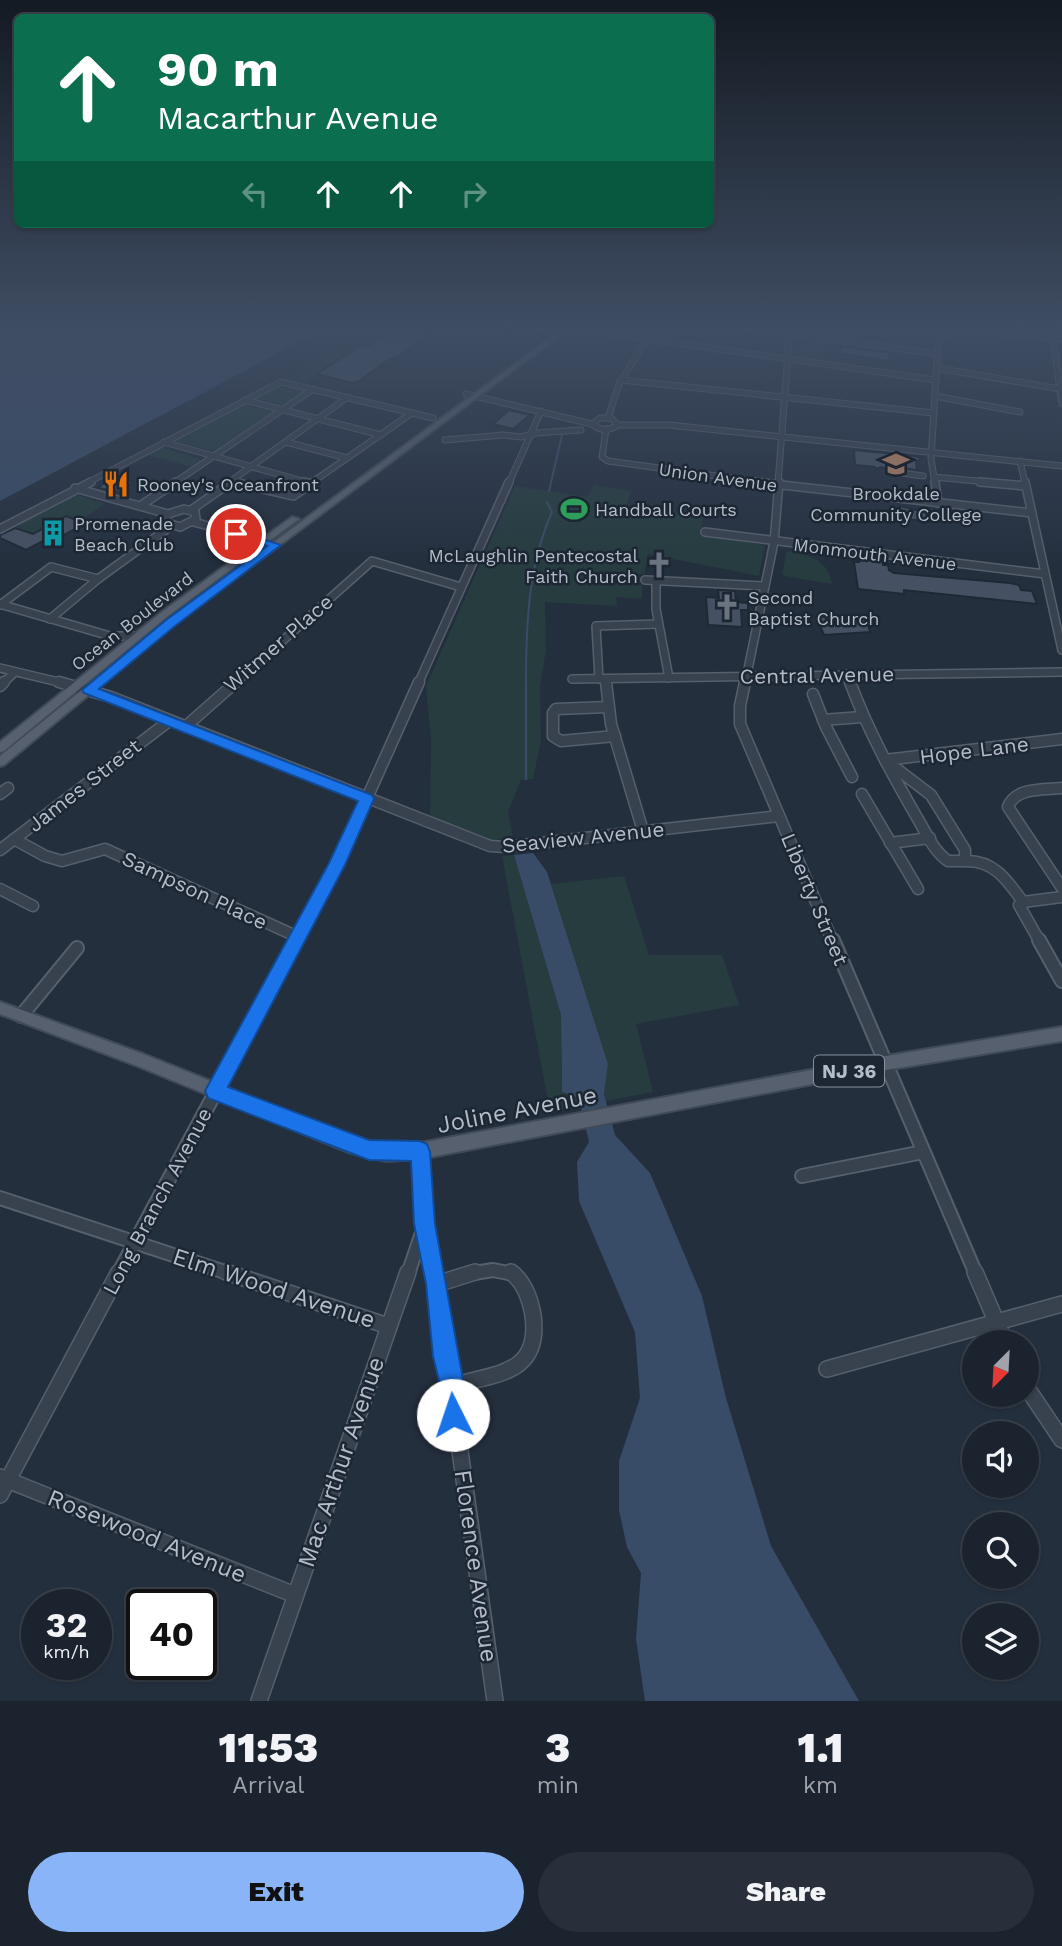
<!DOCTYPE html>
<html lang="en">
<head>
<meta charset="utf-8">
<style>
	body { margin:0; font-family:"Work Sans",sans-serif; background:#282f3a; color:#f1f3f6; height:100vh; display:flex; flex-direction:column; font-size:26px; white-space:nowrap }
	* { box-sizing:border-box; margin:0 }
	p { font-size:23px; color:#a0a4aa }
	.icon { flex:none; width:38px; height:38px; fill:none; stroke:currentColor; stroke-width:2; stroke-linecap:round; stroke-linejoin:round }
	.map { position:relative; height:1701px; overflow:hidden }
	.drawer { display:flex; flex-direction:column; background:#1b232e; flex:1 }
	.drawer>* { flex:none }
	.hud { position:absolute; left:14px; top:14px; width:700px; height:214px; border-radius:10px; box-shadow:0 2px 5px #0004,0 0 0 2px #39404a; background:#0b6e4f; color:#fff; overflow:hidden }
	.needle { width:46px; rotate:204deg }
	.fabs { position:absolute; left:962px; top:1330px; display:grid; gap:14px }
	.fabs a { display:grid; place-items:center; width:77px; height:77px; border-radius:50%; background:#1b232e; box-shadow:0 2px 5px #0004,0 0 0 2px #39404a; font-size:35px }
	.speed { position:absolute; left:21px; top:1589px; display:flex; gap:14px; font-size:35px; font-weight:700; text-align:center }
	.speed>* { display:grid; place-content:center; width:91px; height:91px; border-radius:50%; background:#1b232e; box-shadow:0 2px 5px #0004,0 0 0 2px #39404a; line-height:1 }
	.speed small { font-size:18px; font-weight:400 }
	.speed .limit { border:4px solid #111; border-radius:10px; background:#fff; color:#111 }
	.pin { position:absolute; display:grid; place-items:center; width:60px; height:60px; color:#fff; margin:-30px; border:4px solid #fff; border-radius:50%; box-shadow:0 2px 7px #0007 }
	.me { position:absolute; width:77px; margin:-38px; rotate:356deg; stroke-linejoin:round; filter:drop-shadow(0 0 5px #0008) }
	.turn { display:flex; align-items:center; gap:24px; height:147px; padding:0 28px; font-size:32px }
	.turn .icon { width:91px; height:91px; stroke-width:2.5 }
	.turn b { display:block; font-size:49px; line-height:60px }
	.lanes { display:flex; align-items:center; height:66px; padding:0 28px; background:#0003; justify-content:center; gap:35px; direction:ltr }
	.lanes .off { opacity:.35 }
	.eta { display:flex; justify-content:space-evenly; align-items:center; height:119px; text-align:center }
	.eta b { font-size:42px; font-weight:800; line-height:49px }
	.cta { display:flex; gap:14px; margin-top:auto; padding:14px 28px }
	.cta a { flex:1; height:80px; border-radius:42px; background:#8ab4f8; color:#111; font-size:28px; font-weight:800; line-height:80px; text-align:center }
	.cta a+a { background:#282f3a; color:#f1f3f6 }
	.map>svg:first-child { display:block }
	.green { fill:#263c3f }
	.water { fill:#394c67 }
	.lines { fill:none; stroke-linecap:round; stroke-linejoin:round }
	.stream-far1 { stroke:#394c67; stroke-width:2 }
	.stream { stroke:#394c67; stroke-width:2.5 }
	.building { fill:#455162; stroke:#1f2835; stroke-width:2 }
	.minor-far4-casing { stroke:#565f6c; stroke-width:7 }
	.minor-far3-casing { stroke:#565f6c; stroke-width:10 }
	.minor-far2-casing { stroke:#565f6c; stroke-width:13 }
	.minor-far1-casing { stroke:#565f6c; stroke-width:16 }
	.minor-casing { stroke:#565f6c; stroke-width:18 }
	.major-casing { stroke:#414a57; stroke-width:4 }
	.minor-far4 { stroke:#38414e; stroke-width:5 }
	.minor-far3 { stroke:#38414e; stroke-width:7 }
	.minor-far2 { stroke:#38414e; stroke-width:10 }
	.minor-far1 { stroke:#38414e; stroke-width:12 }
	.minor { stroke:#38414e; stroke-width:15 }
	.major { fill:#56606e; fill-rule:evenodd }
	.route { fill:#1a73e8; stroke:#114b97; stroke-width:2 }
	.labels { text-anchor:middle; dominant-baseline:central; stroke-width:5; stroke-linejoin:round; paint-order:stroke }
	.far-street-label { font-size:18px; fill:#b4bcc9; stroke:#1d2633 }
	.far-poi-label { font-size:18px; fill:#b4bcc9; stroke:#1d2633; text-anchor:start }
	.shield { fill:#1d2633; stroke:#878f9c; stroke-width:2 }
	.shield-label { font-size:19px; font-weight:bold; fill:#b4bcc9 }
	.street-label { font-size:21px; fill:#b4bcc9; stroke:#1d2633 }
	.near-street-label { font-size:24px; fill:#b4bcc9; stroke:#1d2633 }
</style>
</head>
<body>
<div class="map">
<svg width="1062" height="1701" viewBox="0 0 1062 1701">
	<rect width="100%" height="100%" fill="#242f3e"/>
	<g class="green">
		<polygon points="364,331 376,335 364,337 369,341 333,363 324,366 325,368 306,382 312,384 284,378 324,354 342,347 344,345 337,344"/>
		<polygon points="798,336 824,340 824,362 796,358"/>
		<polygon points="277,386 303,392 284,405 255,398"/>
		<polygon points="242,404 274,412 215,452 173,440"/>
		<polygon points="160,447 202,460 193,467 148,455"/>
		<polygon points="594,485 631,491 627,505 703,516 700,535 765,545 759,576 648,554 644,574 615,573 615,584 642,585 642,599 616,597 617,606 545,602 546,650 540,686 541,740 533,779 521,780 508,811 513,839 492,840 430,816 431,741 426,686 515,486 587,497"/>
		<polygon points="78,495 104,504 76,524 66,516 34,534 28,531 23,533 15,528 20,525 16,524 66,498"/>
		<path d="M787 551C810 555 827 559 832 584L785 576 782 574Z"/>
		<polygon points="514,855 561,1015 561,1074 572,1097 579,1098 580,1106 550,1112 502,856"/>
		<polygon points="624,876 649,955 722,955 739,1005 636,1024 653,1092 606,1101 604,1094 608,1064 551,884"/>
	</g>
	<g class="water">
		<polygon points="0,327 327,327 0,501"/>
		<polygon points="533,853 547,872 608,1064 604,1094 615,1135 650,1173 702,1296 726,1398 771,1546 859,1701 645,1701 636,1639 641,1573 627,1547 619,1510 619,1461 640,1398 635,1332 579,1201 577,1162 589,1142 579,1098 562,1092 561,1015 514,855"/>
	</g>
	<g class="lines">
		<g class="stream-far1">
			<polyline points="549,491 562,435"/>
			<path d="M526 684C526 625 528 566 552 512L547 502"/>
		</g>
		<polyline class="stream" points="526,682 526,779"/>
	</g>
	<g class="building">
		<polygon points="391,327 426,334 398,357 390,359 359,381 352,383 317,374 359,346 368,346 388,333 384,332"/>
		<polygon points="841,346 890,353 888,361 839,353"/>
		<polygon points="509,410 530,415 513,429 493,424"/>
		<polygon points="854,450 914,456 922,458 916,462 917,470 902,468 893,470 881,467 876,469 875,467 855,465"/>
		<polygon points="112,476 127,478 125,480 133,482 121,492 98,488"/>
		<polygon points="900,506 928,513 929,522 901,518"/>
		<polygon points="66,516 76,520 77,528 64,535 58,533 26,550 0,538 0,535 15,528 33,534"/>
		<polygon points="858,559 883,561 883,565 888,565 889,570 894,573 1010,583 1019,585 1021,590 1032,591 1037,604 904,590 904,594 858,589 854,562 859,562"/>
		<polygon points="718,590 735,591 736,602 748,603 748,610 741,610 742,627 708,625 706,597 719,598"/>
		<polygon points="838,616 840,619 867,619 870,632 824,635 816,617"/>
	</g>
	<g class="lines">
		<g class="minor-far4-casing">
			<g id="minor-far4">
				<polyline points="537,327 569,331"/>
				<polyline points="563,327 936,380"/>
				<polyline points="741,327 938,354"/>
				<polyline points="938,327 1062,339"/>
				<polyline points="1053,338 1062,404"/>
				<polyline points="937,368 1060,389"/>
				<polyline points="621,380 934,413"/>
				<polyline points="466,394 592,424"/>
				<polyline points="935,396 1020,412"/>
				<polyline points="245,400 381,435"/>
				<path d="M600 418H611L618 425C609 431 600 431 592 424Z"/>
				<polyline points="608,418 619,384 655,327"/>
				<polyline points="618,425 669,425 1062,466"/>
				<polyline points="606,429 602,457 608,461 767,483"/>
				<polyline points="445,440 503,435 521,437 536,433 581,430"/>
				<polyline points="164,442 309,483"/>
				<polyline points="286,442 347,458"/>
				<polyline points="1020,461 1025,483"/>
				<polyline points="902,473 923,476"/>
				<polyline points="934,477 998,483"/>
				<polyline points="232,481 241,483"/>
				<polyline points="87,483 281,382 433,418"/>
				<polyline points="174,483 313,389"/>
				<polyline points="228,483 348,397"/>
				<polyline points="311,483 412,413"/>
				<polyline points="509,483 541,411"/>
				<polyline points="778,483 790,327"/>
				<polyline points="935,483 931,459 938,343 951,327"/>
			</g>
		</g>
		<g class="minor-far3-casing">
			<g id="minor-far3">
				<polyline points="234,482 293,496 314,482"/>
				<polyline points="303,482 312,484"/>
				<polyline points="755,482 1032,513"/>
				<polyline points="935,482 938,503"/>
				<polyline points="980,482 1026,486"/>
				<polyline points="1025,482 1062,650"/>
				<polyline points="75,488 168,514"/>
				<polyline points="140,506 176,482"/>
				<polygon points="184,509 195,512 196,519 180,527 164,522 168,514"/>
				<polyline points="191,510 231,482"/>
				<polyline points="194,522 275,545"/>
				<polyline points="0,529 91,482"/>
				<polyline points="705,532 1045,574"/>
				<polyline points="645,580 765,586"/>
				<polyline points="656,580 656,609 669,678"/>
				<polyline points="0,604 110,636 137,636"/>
				<polyline points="0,605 51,567 98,579"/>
				<polyline points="50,619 98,579 171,526"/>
				<polyline points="0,668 67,684"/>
				<polyline points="847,674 851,684"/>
				<polyline points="572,679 1062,672"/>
				<polyline points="599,679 596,626 658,624"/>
				<polyline points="606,679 607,684"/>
				<polyline points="2,684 15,672"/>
				<polyline points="234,684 372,561 461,587"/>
				<polyline points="418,684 509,482"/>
				<polyline points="745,684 774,542 779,482"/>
			</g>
		</g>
		<g class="minor-far2-casing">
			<g id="minor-far2">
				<polyline points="59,682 111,697 490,846 505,847 779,816"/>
				<polyline points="606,682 611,724 643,831"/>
				<polyline points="745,682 740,706 740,724 833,942"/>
				<path d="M850 682C868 731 893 776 919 821 927 835 934 851 948 861H965V850L931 795 885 760"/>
				<polyline points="0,686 4,682"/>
				<polyline points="813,694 826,727 852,777"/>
				<polyline points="608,707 556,709 553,713 553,736 561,741 615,736"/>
				<polyline points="823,720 862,717"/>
				<polyline points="185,727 236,682"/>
				<polyline points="885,760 1062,739"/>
				<path d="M1062 788C1044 790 1015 787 1008 807L1062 888"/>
				<polyline points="0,794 8,788"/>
				<polyline points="862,794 918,889"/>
				<polyline points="14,839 45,856 62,861 105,849 298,937"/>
				<polyline points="890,843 930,838"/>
				<polyline points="0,850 169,721"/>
				<path d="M965 861C994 860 1007 880 1023 902"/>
				<polyline points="0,889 33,906"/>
				<polyline points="296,942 337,865 419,682"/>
				<polyline points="1040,942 1019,905 1023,902 1062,897"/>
			</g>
		</g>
		<g class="minor-far1-casing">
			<g id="minor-far1">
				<polyline points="833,940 976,1274"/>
				<polyline points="1039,940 1062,981"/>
				<polyline points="21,1016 77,948"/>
				<polyline points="420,1151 425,1224 435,1274"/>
				<polyline points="802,1176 923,1152"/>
				<polyline points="0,1198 231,1274"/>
				<polyline points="118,1274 297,940"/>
				<polyline points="408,1274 425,1224"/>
				<polyline points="468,1274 493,1270 513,1274"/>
			</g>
		</g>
		<g class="minor-casing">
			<g id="minor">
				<polyline points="226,1272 388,1326"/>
				<polyline points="435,1272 495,1701"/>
				<polyline points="975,1272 1005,1342"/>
				<polyline points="437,1284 475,1272"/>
				<polyline points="827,1369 1062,1304"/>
				<path d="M452 1386C496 1373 541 1375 533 1315 530 1298 524 1282 511 1272"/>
				<polyline points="1027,1388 1062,1440"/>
				<polyline points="0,1477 295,1595"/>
				<polyline points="0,1495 119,1272"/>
				<polyline points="259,1701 408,1272"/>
			</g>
		</g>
		<g class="major-casing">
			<g id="major">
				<polygon points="565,327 571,327 173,625 4,765 0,766 0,756 167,621"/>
				<polygon points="292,517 299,519 168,616 4,751 0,752 0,742 162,612"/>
				<polygon points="0,1002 143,1054 348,1136 386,1145 420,1143 886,1056 1062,1027 1062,1041 886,1070 420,1159 386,1161 348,1152 140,1067 0,1014"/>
			</g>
		</g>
		<use href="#minor-far4" class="minor-far4"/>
		<use href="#minor-far3" class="minor-far3"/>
		<use href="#minor-far2" class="minor-far2"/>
		<use href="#minor-far1" class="minor-far1"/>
		<use href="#minor" class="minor"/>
		<use href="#major" class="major"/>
	</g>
	<linearGradient id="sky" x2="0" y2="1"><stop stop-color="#141a22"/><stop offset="0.58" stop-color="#3f4d63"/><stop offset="1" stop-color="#3f4d63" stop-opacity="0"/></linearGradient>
	<rect width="1062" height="565" fill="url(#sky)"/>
	<polygon class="route" points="236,530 281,545 175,626 99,689 372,795 374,799 345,865 228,1087 369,1140 420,1141 427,1144 430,1152 435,1224 464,1385 466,1415 462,1424 453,1428 445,1424 441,1415 440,1385 433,1356 426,1284 414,1224 411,1161 369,1160 208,1098 205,1091 329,863 358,801 84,693 82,690 166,620 267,546 232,536 230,534"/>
	<defs>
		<g id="university-bare" transform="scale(2.1)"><path d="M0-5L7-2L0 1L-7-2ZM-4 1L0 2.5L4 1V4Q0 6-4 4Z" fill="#8d6e63" stroke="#1d2633" stroke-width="2.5" paint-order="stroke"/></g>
		<g id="restaurant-bare" transform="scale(2.1)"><path d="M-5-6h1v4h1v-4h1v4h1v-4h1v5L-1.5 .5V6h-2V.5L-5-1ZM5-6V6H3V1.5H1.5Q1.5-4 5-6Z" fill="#e8710a" stroke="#1d2633" stroke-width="2.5" paint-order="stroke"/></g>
		<g id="stadium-bare" transform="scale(2.1)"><path d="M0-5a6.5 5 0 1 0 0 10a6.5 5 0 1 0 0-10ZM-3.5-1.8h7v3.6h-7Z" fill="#2e9e5b" stroke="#1d2633" stroke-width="2.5" paint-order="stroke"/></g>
		<g id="building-bare" transform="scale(2.1)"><path d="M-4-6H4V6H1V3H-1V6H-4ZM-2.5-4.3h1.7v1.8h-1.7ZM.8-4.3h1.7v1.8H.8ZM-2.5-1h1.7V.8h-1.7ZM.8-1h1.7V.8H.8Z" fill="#0f9aa8" stroke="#1d2633" stroke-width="2.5" paint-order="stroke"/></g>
		<g id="church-bare" transform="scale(2.1)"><path d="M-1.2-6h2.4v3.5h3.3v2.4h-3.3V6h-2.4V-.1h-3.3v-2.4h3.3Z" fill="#6b7280" stroke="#1d2633" stroke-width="2.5" paint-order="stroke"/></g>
	</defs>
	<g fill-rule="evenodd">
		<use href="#university-bare" x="896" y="464"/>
		<use href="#restaurant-bare" x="116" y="484"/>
		<use href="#stadium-bare" x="574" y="509"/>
		<use href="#building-bare" x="53" y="533"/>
		<use href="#church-bare" x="659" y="565"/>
		<use href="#church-bare" x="727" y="607"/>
	</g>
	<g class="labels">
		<g class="far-street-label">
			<text transform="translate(718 477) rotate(8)">Union Avenue</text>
			<text transform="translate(875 554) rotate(7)">Monmouth Avenue</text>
			<text transform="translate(132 621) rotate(-38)">Ocean Boulevard</text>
		</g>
		<g class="far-poi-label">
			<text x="137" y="484">Rooney's Oceanfront</text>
			<text x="896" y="493" text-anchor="middle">Brookdale<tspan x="896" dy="21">Community College</tspan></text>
			<text x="595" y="509">Handball Courts</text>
			<text x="74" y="523">Promenade<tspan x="74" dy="21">Beach Club</tspan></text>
			<text x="638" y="555" text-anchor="end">McLaughlin Pentecostal<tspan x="638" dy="21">Faith Church</tspan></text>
			<text x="748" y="597">Second<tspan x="748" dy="21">Baptist Church</tspan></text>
		</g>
		<rect class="shield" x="814" y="1055.5" width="70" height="31" rx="5"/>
		<g class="shield-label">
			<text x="849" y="1071">NJ 36</text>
		</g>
		<g class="street-label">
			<text transform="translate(278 643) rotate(-41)">Witmer Place</text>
			<text transform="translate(817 675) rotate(-1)">Central Avenue</text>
			<text transform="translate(974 750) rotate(-7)">Hope Lane</text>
			<text transform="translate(84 785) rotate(-38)">James Street</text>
			<text transform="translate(583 837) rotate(-6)">Seaview Avenue</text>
			<text transform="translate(195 890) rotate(25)">Sampson Place</text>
			<text transform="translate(815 899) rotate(67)">Liberty Street</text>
			<text transform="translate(157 1201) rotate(-62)">Long Branch Avenue</text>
		</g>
		<g class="near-street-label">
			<text transform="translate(517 1110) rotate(-11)">Joline Avenue</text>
			<text transform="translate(274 1288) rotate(18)">Elm Wood Avenue</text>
			<text transform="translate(341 1462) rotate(-71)">Mac Arthur Avenue</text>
			<text transform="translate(147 1536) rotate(22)">Rosewood Avenue</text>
			<text transform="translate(476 1566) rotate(82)">Florence Avenue</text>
		</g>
	</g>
</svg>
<div class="fabs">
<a><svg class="needle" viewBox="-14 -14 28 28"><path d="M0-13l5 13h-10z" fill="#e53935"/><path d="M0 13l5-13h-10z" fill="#a0a4aa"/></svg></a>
<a><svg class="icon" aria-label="sound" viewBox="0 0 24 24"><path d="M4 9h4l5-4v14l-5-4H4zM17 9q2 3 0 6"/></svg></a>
<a><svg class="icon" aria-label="search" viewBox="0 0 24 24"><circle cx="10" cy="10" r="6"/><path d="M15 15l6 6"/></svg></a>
<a><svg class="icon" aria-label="layers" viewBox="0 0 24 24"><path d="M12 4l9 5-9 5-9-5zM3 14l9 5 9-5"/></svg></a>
</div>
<div class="speed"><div>32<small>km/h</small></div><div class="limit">40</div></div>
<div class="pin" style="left:236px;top:534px;background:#d93025"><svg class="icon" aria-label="arrive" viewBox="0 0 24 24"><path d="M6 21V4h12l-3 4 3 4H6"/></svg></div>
<svg class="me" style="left:453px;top:1415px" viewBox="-20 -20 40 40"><circle r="19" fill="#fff"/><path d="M0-13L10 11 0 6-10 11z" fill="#1a73e8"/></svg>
<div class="hud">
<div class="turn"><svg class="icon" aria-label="ahead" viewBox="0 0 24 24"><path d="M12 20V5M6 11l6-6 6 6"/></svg><div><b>90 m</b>Macarthur Avenue</div></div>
<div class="lanes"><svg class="icon off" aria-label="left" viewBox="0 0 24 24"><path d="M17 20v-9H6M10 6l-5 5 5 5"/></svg><svg class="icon" aria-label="ahead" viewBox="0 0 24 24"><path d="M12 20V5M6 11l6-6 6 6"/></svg><svg class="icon" aria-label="ahead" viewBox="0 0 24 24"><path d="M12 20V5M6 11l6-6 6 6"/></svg><svg class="icon off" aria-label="right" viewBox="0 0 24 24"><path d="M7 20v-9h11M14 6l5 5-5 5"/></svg></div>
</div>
</div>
<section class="drawer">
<div class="eta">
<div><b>11:53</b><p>Arrival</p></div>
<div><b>3</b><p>min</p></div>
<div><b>1.1</b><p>km</p></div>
</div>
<div class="cta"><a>Exit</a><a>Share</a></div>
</section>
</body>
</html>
